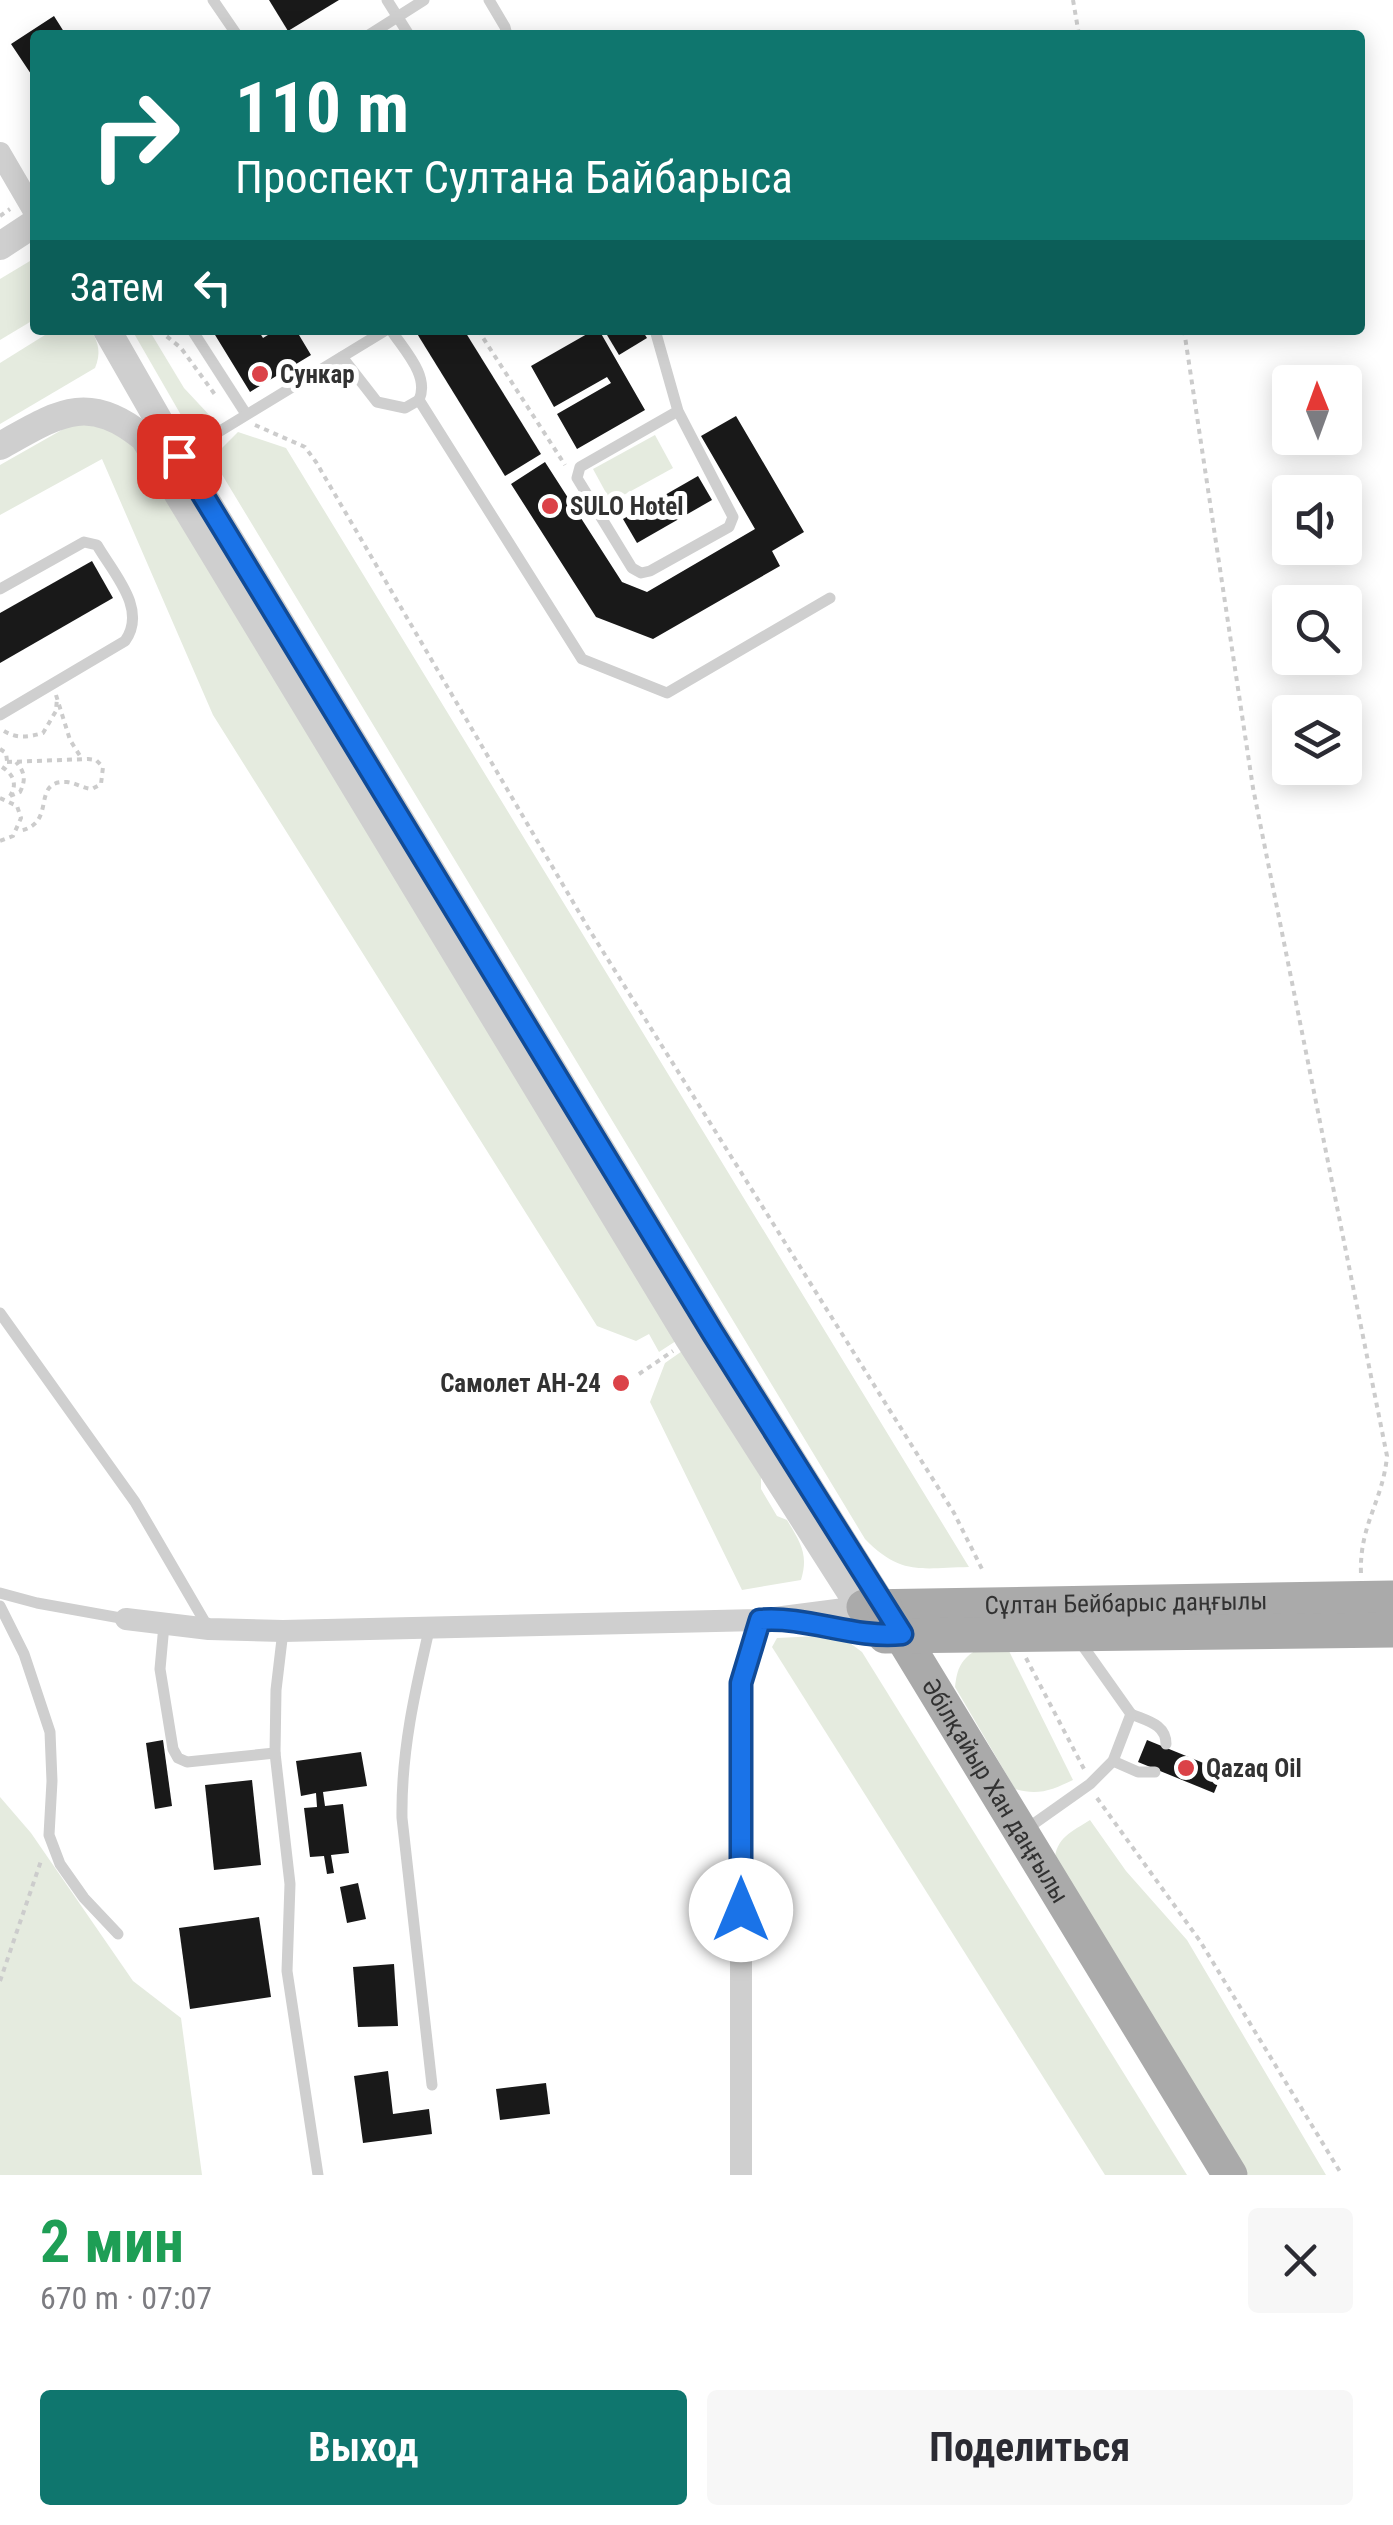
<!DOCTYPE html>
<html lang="ru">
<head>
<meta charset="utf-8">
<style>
	body { margin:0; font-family:"Roboto Condensed",sans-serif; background:#f7f7f7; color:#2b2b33; height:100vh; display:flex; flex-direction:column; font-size:38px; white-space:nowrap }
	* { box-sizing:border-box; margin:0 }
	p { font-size:32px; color:#7c7c81 }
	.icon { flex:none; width:55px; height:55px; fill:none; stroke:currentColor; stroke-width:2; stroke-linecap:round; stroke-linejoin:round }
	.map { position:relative; height:2175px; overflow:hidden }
	.side { display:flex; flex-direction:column; background:#fff; flex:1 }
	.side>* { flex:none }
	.banner { position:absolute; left:30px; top:30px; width:1335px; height:305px; border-radius:10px; box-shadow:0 5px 25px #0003; background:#0f766e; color:#fff; overflow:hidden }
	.needle { width:65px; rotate:359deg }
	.fabs { position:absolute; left:1272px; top:365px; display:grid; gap:20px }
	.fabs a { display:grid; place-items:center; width:90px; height:90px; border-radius:10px; background:#fff; box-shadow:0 5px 25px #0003; font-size:50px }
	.pin { position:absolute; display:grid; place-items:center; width:85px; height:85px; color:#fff; margin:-42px; border-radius:20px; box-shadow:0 5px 15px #0006 }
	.me { position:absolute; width:110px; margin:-55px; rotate:0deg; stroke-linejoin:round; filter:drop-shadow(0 0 8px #0008) }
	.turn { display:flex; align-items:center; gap:35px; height:210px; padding:0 40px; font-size:45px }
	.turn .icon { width:130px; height:130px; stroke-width:2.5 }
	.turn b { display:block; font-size:70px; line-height:85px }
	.then { display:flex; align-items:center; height:95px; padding:0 40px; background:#0003; gap:20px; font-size:38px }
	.round { display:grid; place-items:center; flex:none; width:105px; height:105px; border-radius:10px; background:#f7f7f7 }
	.headline { display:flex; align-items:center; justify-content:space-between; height:170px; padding:0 40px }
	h1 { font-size:60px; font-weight:700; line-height:75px; color:#1e9e55 }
	.action { display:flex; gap:20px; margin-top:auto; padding:20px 40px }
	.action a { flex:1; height:115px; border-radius:10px; background:#0f766e; color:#fff; font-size:40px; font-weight:700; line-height:115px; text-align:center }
	.action a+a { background:#f7f7f7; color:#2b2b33 }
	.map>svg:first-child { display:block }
	.green { fill:#e5ebdf }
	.building { fill:#191919 }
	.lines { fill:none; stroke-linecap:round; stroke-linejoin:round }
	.path { stroke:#ccc; stroke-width:4; stroke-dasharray:5 5; stroke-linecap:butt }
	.service { stroke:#cfcfcf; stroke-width:11 }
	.minor { stroke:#cfcfcf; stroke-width:22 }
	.tertiary { stroke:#cfcfcf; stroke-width:28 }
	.primary { stroke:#aaa; stroke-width:35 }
	.route-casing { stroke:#114b97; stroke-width:25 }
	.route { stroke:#1a73e8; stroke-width:18 }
	.poi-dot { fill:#db4248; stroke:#fff; stroke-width:4 }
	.labels { text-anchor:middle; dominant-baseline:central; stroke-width:10; stroke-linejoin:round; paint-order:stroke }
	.poi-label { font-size:25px; font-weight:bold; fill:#323232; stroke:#fff; text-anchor:start }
	.street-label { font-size:25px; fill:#323232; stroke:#fff }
</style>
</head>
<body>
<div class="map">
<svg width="1393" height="2175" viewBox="0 0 1393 2175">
	<rect width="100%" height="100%" fill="#fff"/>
	<g class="green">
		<polygon points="30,261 35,261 35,319 0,340 0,279"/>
		<path d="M53 330H91C99 344 101 353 95 368L0 424V363Z"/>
		<polygon points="132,330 149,330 184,388 212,418 198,425 185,422"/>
		<polygon points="91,419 126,435 143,459 679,1339 659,1352 649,1334 636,1341 597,1326 213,715 102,459 0,515 0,465 74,423"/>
		<path d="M238 432 286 448 969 1567C921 1568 901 1576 865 1539L212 458Z"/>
		<polygon points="655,435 673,468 611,502 593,469"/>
		<path d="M685 1349 761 1477V1489L777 1516 787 1520C800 1542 809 1554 801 1580L742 1590 650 1402 665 1363Z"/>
		<polygon points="819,1636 850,1643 862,1652 1187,2175 1105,2175 772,1647 777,1638"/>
		<path d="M978 1649 1009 1651 1073 1780C1052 1790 1038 1796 1015 1789L955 1687C957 1668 961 1659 978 1649Z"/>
		<polygon points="0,1797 31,1833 133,1981 181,2018 202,2175 0,2175"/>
		<path d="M1090 1820 1126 1871 1187 1940 1326 2175H1248L1055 1861C1055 1838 1073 1831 1090 1820Z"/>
	</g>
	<g class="building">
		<polygon points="269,0 339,0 288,31"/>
		<polygon points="54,16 66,35 35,35 35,80 11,44"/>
		<polygon points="212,330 258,330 263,338 276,330 296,330 311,355 250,392"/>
		<polygon points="420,330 464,330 541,454 505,476 416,332"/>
		<polygon points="594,330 599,330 645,410 577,449 557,414 611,383 607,377 554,407 531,366"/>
		<polygon points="604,330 642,330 647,338 619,355"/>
		<polygon points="736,416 804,532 772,551 780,566 653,639 596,617 511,484 545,462 622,582 647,592 755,529 701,436"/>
		<polygon points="698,476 712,500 637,543 623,519"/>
		<polygon points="92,561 113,598 0,663 0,613"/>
		<polygon points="163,1740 172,1806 155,1809 146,1743"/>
		<polygon points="1147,1740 1223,1771 1214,1793 1138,1762"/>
		<polygon points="361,1752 367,1786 323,1792 325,1806 343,1804 349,1853 331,1855 334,1873 327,1874 324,1856 310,1857 304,1808 317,1807 316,1793 301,1796 296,1761"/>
		<polygon points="252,1780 261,1865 214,1870 205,1785"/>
		<polygon points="358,1883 366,1919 347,1923 340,1887"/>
		<polygon points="259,1917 271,1997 190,2009 179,1928"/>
		<polygon points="394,1964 398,2026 358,2027 353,1967"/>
		<polygon points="388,2071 393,2114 429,2109 432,2134 363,2143 354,2076"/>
		<polygon points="546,2083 550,2114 500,2120 496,2089"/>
	</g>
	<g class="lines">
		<g class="path">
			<polyline points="1073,0 1079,35"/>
			<polyline points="0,216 10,209"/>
			<polyline points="159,330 181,348 216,396"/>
			<polyline points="478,330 565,465"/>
			<path d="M1184 330 1253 788 1387 1456C1383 1501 1359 1525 1361 1574"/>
			<polyline points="255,425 305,447 316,462 587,926 954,1513 984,1573"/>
			<polyline points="56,695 70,740 82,759"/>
			<path d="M4 731C17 739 29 737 43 733L56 711 57 698"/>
			<polyline points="0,749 6,753 7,761"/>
			<path d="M7 762 88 759 96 760 103 767 101 784 92 789C82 788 76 783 67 782 29 780 59 825 18 831"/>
			<path d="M2 767C13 774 18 784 10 796"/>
			<path d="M10 796 20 792C26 780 25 772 16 762"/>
			<polyline points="0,798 17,806 21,818 13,836 0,841"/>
			<polyline points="639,1374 673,1351"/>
			<polyline points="1026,1658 1084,1769"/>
			<polyline points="1097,1798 1200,1941 1342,2175"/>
			<polyline points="0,1981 42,1858"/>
		</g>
		<g class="service">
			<polyline points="213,0 237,35"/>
			<polyline points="387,0 409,35"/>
			<polyline points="489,0 505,27 507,35"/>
			<polyline points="369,35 424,0"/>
			<polyline points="192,330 246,414"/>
			<path d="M391 330C404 350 430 376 419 400L582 659 667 693 830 598"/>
			<polyline points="655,330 678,411 733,517 729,527 650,571 641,573 632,568 577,478 580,467 678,411"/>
			<polyline points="342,357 377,402 405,408 419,400"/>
			<polyline points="179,456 386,330"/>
			<path d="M0 589 84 542 97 545C113 573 148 609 125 641L0 715"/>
			<polyline points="0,1313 135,1502 209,1629"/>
			<polyline points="0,1593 37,1603 126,1619"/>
			<polyline points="0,1606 24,1654 50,1732 52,1781 49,1835 60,1864 84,1898 118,1934"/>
			<polyline points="164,1625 160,1669 173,1749 178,1758 187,1762 275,1753"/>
			<path d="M430 1626C415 1691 401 1751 402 1818L432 2085"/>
			<polyline points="283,1631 276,1690 275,1753 290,1884 287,1971 318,2175"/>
			<path d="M1131 1714C1147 1721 1166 1724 1166 1744"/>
			<polyline points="1113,1761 1138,1772 1155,1772"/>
			<polyline points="1025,1830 1090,1784 1113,1761 1131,1714 1080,1642"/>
		</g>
		<g class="minor">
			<polyline points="0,153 35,213"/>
			<polyline points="126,1619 209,1629 283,1631 759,1620 860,1607"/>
			<polyline points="805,1622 879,1637"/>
			<polyline points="741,2175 741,1683 759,1620"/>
		</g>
		<g class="tertiary">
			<polyline points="0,246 35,223"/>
			<polyline points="107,330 179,456 712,1332 884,1607"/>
			<path d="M0 446C56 415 87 391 144 438L689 1339 860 1607"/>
		</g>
		<g class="primary">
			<path id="s1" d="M864 1607 1393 1598"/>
			<path id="s2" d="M884 1607 1230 2175"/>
			<polyline points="885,1636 1393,1630"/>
		</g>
	</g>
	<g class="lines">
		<g class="route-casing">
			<path id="route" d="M179 456 712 1332 902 1634C853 1639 808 1616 760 1620L741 1683V1910"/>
		</g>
		<use href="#route" class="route"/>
	</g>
	<g class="poi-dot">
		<circle cx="260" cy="374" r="10"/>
		<circle cx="550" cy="506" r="10"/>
		<circle cx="621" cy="1383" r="10"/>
		<circle cx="1186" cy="1768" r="10"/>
	</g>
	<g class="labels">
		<g class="poi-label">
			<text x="280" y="374">Сункар</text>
			<text x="570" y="506">SULO Hotel</text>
			<text x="601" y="1383" text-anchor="end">Самолет АН-24</text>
			<text x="1206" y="1768">Qazaq Oil</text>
		</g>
		<g class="street-label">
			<text stroke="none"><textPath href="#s1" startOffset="262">Сұлтан Бейбарыс даңғылы</textPath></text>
			<text stroke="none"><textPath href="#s2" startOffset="215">Әбілқайыр Хан даңғылы</textPath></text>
		</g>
	</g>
</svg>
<div class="fabs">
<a><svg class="needle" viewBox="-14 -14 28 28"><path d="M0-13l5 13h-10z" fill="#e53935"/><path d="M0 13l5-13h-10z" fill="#7c7c81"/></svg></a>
<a><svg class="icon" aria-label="sound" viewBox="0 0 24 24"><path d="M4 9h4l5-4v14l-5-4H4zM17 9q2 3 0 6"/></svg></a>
<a><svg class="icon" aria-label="search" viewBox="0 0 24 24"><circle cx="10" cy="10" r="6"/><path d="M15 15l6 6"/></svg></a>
<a><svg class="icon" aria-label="layers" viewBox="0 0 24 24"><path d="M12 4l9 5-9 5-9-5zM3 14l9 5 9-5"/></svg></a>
</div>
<div class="pin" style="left:179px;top:456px;background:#d93025"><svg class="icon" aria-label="arrive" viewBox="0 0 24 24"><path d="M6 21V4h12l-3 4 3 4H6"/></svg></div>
<svg class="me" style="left:741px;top:1910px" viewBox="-20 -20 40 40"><circle r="19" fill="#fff"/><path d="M0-13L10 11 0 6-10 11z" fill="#1a73e8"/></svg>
<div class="banner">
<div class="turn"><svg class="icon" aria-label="right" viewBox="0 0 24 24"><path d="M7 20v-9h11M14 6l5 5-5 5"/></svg><div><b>110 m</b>Проспект Султана Байбарыса</div></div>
<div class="then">Затем<svg class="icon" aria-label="left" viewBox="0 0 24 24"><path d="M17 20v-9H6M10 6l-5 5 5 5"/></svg></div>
</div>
</div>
<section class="side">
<div class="headline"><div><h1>2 мин</h1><p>670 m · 07:07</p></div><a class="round"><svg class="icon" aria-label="close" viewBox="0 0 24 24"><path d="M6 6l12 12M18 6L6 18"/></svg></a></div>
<div class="action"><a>Выход</a><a>Поделиться</a></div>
</section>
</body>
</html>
